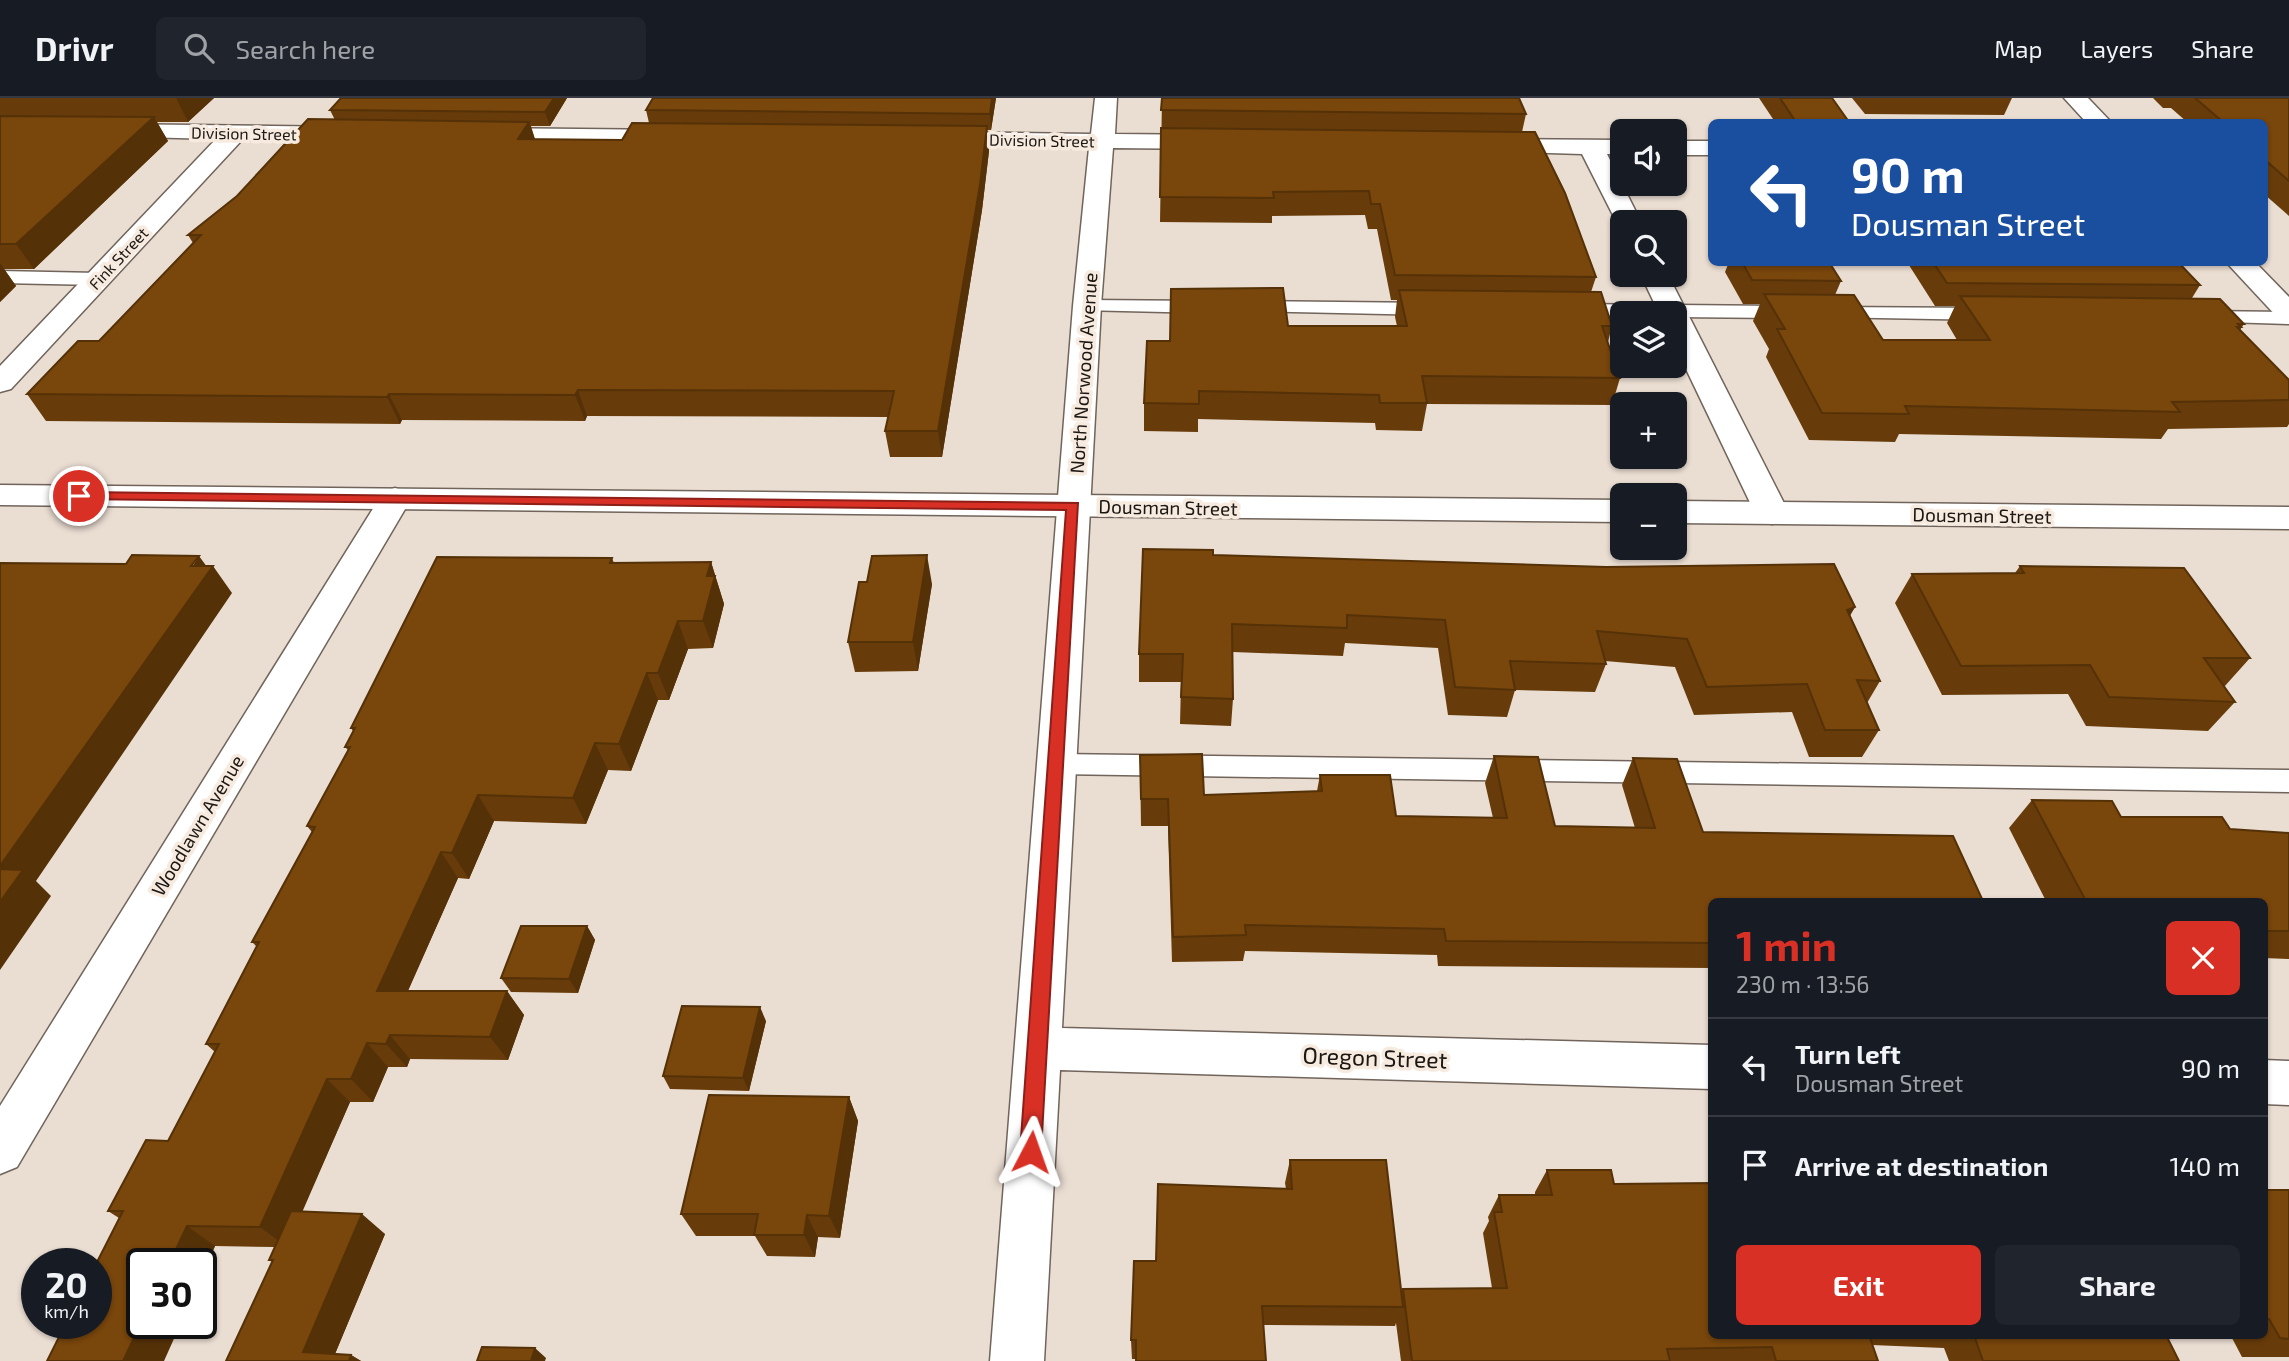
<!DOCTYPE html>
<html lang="en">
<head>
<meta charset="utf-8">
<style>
	body { margin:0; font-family:"Exo 2",sans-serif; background:#20242c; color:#f1f3f6; height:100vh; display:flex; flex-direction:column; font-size:26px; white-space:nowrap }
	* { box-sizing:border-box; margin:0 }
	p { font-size:23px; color:#9ea1a6 }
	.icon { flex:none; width:38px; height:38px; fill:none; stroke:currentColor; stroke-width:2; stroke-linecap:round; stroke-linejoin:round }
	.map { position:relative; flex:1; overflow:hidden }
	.side { position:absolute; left:1708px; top:800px; width:560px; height:441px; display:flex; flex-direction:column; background:#171b24; border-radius:10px; box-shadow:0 2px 5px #0004 }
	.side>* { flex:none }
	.hud { position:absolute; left:1708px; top:21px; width:560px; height:147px; border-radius:10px; box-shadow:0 2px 5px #0004; background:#1a4fa0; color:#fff; overflow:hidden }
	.buttons { position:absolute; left:1610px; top:21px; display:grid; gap:14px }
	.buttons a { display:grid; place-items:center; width:77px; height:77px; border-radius:10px; background:#171b24; box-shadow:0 2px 5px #0004; font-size:35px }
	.speed { position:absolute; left:21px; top:1150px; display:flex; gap:14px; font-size:35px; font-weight:700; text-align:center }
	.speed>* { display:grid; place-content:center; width:91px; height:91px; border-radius:50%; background:#171b24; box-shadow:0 2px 5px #0004; line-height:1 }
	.speed small { font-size:18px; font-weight:400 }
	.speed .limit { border:4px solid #111; border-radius:10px; background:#fff; color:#111 }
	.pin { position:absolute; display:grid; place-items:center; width:60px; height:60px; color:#fff; margin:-30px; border:4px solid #fff; border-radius:50%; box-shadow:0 2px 7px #0007 }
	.me { position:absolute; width:77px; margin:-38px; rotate:4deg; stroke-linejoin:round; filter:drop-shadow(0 0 5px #0008) }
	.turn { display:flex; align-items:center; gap:24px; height:147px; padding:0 28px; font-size:32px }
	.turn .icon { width:91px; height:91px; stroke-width:2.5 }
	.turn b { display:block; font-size:49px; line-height:60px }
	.round { display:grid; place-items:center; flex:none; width:74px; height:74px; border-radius:10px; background:#20242c }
	.headline { display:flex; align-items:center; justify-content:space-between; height:119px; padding:0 28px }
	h1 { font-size:42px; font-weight:700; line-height:52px; color:#d93025 }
	.cta { display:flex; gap:14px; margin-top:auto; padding:14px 28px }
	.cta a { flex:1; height:80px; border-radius:10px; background:#d93025; color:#fff; font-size:28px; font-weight:700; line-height:80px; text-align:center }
	.cta a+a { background:#20242c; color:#f1f3f6 }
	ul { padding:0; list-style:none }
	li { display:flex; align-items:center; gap:21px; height:98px; padding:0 28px; border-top:2px solid #363941 }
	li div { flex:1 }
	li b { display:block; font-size:26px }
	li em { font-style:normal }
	header { display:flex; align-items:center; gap:42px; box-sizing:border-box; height:98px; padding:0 35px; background:#171b24; border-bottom:2px solid #363941 }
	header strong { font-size:33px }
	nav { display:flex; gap:38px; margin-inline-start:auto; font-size:24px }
	.search { width:490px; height:63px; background:#20242c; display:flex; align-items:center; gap:18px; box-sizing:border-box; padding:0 24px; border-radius:10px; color:#9ea1a6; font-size:26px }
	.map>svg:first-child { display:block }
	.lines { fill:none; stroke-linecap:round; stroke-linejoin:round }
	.service-casing { stroke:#70645b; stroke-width:3 }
	.minor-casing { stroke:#70645b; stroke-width:3 }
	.tertiary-casing { stroke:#70645b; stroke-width:3 }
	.service { fill:#fff; fill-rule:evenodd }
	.minor { fill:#fff; fill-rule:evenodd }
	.tertiary { fill:#fff; fill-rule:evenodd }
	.wall { fill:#683c0a }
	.shaded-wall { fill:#553108 }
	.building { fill:#79460c; stroke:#553108; stroke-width:2 }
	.route { fill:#d93025; stroke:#8d1f18; stroke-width:2 }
	.labels { text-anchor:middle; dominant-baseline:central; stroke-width:7; stroke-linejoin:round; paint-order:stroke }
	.far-street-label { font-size:16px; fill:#1b1713; stroke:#f7eadf }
	.street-label { font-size:19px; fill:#1b1713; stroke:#f7eadf }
	.near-street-label { font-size:23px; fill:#1b1713; stroke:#f7eadf }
</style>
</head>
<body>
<header>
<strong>Drivr</strong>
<div class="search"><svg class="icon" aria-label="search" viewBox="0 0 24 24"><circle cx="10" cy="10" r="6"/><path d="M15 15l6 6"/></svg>Search here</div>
<nav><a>Map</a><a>Layers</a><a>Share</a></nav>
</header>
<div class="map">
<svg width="2289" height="1263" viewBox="0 0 2289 1263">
	<rect width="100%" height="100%" fill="#eaddd2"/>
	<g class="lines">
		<g class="service-casing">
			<g id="service">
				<polygon points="0,173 98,175 107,181 98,187 0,185"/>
				<polygon points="1087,202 1207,203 1217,209 1207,215 1080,212 1077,208 1080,204"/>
				<polygon points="1249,203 1431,205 1441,211 1431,217 1242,213 1239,209 1242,205"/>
				<polygon points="1571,206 1792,208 1802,214 1792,220 1675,219 1675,215 1622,215 1622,218 1564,216 1561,212"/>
				<polygon points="1830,209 1988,210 1998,216 1988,222 1823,219 1820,215 1823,211"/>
				<polygon points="2201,213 2289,214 2289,226 2194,223 2191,219 2194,215"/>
				<polygon points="1056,656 2289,672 2289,694 1056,676 1047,673 1043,666 1047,659"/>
			</g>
		</g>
		<g class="minor-casing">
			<g id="minor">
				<polygon points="1095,0 1117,0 1115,36 1214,37 1222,39 1226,44 1222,49 1214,51 1113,50 1101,208 1062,930 1712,947 1712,991 1060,972 1044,1263 990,1263 1073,208 1089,50 935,48 927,46 923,41 927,36 935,34 1091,36"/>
				<polygon points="2064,0 2088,0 2111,24 2086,24"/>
				<polygon points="109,26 346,29 354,31 358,36 354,41 346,43 242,42 11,291 0,294 0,268 216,41 101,38 97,33 101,28"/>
				<polygon points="483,30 675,32 683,34 687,39 683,44 675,46 475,42 471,37 475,32"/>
				<polygon points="1488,41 1622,42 1622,56 1607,56 1641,124 1622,124 1622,130 1619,129 1582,56 1480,53 1476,48 1480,43"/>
				<rect x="1675" y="43" width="37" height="14"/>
				<polygon points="2226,164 2255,164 2289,199 2289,223 2279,221"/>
				<polygon points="1641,177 1668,177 1789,415 1784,423 1772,426 1760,423 1755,415 1675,248 1675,215 1659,215"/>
				<polygon points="395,390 407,394 411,401 17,1069 0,1076 0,1008 379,401 383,394"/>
				<polygon points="2264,962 2289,963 2289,1007 2264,1006"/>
			</g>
		</g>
		<g class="tertiary-casing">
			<g id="tertiary">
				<polygon points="0,387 1622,402 1622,424 0,407"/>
				<polygon points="1675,403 2289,409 2289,431 1675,425"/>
			</g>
		</g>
		<use href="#service" class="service"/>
		<use href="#minor" class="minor"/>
		<use href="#tertiary" class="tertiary"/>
	</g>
	<g class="wall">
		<polygon points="0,0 214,0 188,24 157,24 168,43 34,171 4,171 16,188 0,204"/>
		<polygon points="567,0 550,28 531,28 535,41 622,42 649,25 646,12 653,0 996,0 991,32 987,32 989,53 982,112 942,359 890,359 885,333 888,319 587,318 585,323 402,322 400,326 46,323 27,296 99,243 193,145 188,137 335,22 330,12"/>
		<polygon points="1162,0 1526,16 1522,34 1596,179 1591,194 1612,228 1608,244 1620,280 1612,307 1427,306 1422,333 1376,332 1375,325 1198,321 1198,334 1144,333 1144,305 1170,243 1288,228 1397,228 1395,219 1397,202 1391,202 1377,131 1368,131 1365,117 1272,118 1272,125 1160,124"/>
		<polygon points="1759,0 1832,0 1849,24 1775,24"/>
		<polygon points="1852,0 2012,0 2004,17 1865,16"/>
		<polygon points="2153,0 2289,0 2289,118 2264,96 2264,24 2187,24 2171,10 2163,10"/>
		<polygon points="1729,164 1829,164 1841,183 1835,197 1883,242 1957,242 1947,225 1955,208 1935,208 1907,164 2178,164 2200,187 2192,200 2244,226 2240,232 2289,282 2289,326 2287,329 2168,331 2161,341 1899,336 1895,344 1809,342 1766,259 1769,251 1753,223 1760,206 1743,206 1725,174"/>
		<polygon points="1213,457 1855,509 1850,517 1880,583 1867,605 1879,632 1862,659 1809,659 1792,614 1694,617 1675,569 1605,563 1606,566 1595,594 1515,592 1507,619 1448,617 1438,550 1345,545 1343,558 1233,554 1233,601 1231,628 1180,626 1181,584 1139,584 1139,556"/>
		<polygon points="612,460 614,465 711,464 724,506 713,550 688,551 669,602 658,602 631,673 608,672 586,726 494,723 469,781 458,780 408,893 507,893 524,917 508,962 410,961 407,969 388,969 373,1004 350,1004 302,1113 385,1136 335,1256 351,1257 361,1263 226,1263 272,1164 269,1162 275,1149 215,1148 201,1180 201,1166 119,1120 108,1113 168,1043 215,954 206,946 257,849 252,844 312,734 307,728 348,652 345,649 353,633 351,630"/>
		<polygon points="2020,468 2250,560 2224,589 2235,604 2208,633 2086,628 2068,596 1942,597 1895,505 1912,476 2015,475"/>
		<polygon points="932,486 918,573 855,574 848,544"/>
		<polygon points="1140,657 1204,697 1317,693 1320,677 1396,718 1493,720 1485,685 1494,658 1555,728 1635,730 1622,687 1633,660 1712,803 1712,870 1438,868 1437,857 1245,853 1243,863 1172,864 1168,728 1141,728"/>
		<polygon points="2032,702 2121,719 2230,731 2289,735 2289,861 2264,860 2264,803 2046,803 2009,730"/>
		<polygon points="587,828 595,842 578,895 511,894 501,880"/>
		<polygon points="766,923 749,993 670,991 663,978"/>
		<polygon points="849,999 858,1023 840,1140 818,1139 815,1159 767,1158 755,1138 696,1138 681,1116"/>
		<polygon points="1290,1062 1402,1193 1403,1191 1492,1190 1483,1135 1489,1123 1488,1119 1499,1097 1535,1097 1535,1094 1547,1072 1614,1086 1712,1237 2264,1237 2264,1092 2289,1092 2289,1259 2242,1259 2232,1240 2168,1241 2179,1263 1949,1263 1944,1250 1872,1247 1878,1263 1401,1263 1396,1225 1395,1228 1263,1227 1136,1261 1132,1261 1131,1242 1156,1163 1286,1091 1285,1085"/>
	</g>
	<g class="shaded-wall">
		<polygon points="176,0 214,0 188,24"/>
		<polygon points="554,0 567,0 550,28 545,14"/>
		<polygon points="992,0 996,0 991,32 990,16"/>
		<polygon points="154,19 168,43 34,171 16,146"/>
		<polygon points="529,24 537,48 518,41"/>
		<polygon points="987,28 989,53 982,112 942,359 938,333"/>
		<polygon points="0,165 16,188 0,204"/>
		<polygon points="578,292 587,318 585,323 575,297"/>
		<polygon points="389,296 402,322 400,326 387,299"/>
		<polygon points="927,457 932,486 918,573 913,544"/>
		<polygon points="199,458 210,473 213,468 232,495 36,783 51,798 0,872 0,768"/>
		<polygon points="711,464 724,506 713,550 703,523 707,478"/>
		<polygon points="1855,509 1839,537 1847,512"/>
		<polygon points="678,523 688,551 669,602 658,575"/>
		<polygon points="647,575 658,602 631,673 619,646"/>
		<polygon points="595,645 608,672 586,726 573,700"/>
		<polygon points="478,697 494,723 469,781 452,755"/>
		<polygon points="441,754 458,780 397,917 377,893"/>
		<polygon points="587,828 595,842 578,895 569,881"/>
		<polygon points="507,893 524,917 508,962 490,939"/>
		<polygon points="760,909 766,923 749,993 743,980"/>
		<polygon points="390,937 410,961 407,969 386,946"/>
		<polygon points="367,945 388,969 373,1004 351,981"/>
		<polygon points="327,981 350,1004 287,1149 260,1129"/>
		<polygon points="849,999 858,1023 840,1140 829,1118"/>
		<polygon points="362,1116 385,1136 332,1263 303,1254"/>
		<polygon points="807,1117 818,1139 815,1159 804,1137"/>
		<polygon points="187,1128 215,1148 201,1180 201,1166 169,1166"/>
		<polygon points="142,1223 142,1225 181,1225 164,1263 123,1263"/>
		<polygon points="535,1250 546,1260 545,1263 531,1263"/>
		<polygon points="351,1257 361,1263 349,1263"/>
	</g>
	<g class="building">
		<polygon points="341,0 554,0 545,14 330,12"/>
		<polygon points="653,0 992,0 990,16 646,12"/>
		<polygon points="1162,0 1519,0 1526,16 1161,12"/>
		<polygon points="1780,0 1832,0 1849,24 1796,24"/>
		<polygon points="2195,0 2289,0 2289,83 2264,61 2264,24 2223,24"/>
		<polygon points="0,18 154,19 16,146 0,146"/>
		<polygon points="308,21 529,24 518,41 622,42 632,25 987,28 980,87 938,333 885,333 894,293 578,292 575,297 389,296 387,299 27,296 78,243 99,243 201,137 188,137 237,98"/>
		<polygon points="1161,30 1535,34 1565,95 1596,179 1395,177 1380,106 1371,106 1369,93 1273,94 1274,100 1160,99"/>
		<polygon points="1742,164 1829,164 1841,183 1752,182"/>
		<polygon points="1933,164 2178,164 2200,187 1947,185"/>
		<polygon points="1283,190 1288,228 1407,228 1399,192 1601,194 1612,228 1602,228 1620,280 1422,278 1427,305 1380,305 1379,297 1199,293 1199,306 1144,305 1147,243 1170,243 1171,191"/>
		<polygon points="1764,196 1854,197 1883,242 1990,242 1960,198 2220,201 2244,226 2238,226 2241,229 2237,229 2289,282 2289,302 2172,304 2180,314 1905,308 1909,316 1822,315 1777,231 1785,231"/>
		<polygon points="1143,451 1213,452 1213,457 1606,469 1834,466 1855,509 1847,512 1880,583 1857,582 1879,632 1825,632 1807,586 1707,589 1687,541 1597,533 1606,566 1510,563 1515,592 1455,589 1445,522 1347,517 1347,530 1232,526 1233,601 1181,599 1183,556 1139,556"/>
		<polygon points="132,457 199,458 191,468 213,468 0,768 0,465 126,466"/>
		<polygon points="927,457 913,544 848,544 859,484 867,484 872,458"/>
		<polygon points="437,459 612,460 610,465 711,464 707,478 715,478 703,523 678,523 658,575 647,575 619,646 595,645 573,700 478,697 452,755 441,754 377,893 507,893 490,939 390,937 386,946 367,945 351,981 327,981 260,1129 187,1128 169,1166 142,1166 142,1223 123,1263 47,1263 66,1225 96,1225 96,1166 123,1113 108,1113 146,1042 168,1043 219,946 206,946 259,844 252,844 315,729 307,728 350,649 345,649 355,630 351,630"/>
		<polygon points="2020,468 2184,470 2250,560 2204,560 2235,604 2109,599 2090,567 1961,568 1912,476 2024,475"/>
		<polygon points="1202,656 1204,697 1322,693 1320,677 1390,677 1396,718 1507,720 1494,658 1538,659 1555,728 1655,730 1633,660 1677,661 1703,734 1953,738 1983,803 1712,803 1712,845 1446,843 1444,831 1245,827 1246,837 1173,839 1168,701 1141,701 1140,657"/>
		<polygon points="2032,702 2112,703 2121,719 2222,719 2230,731 2289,735 2289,833 2264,833 2264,803 2086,803"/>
		<polygon points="0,771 23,772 0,804"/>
		<polygon points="521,828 587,828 569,881 501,880"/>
		<polygon points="682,908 760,909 743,980 663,978"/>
		<polygon points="709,997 849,999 829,1118 807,1117 804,1137 754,1137 758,1116 681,1116"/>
		<polygon points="1290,1062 1386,1062 1403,1209 1262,1208 1266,1263 1136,1263 1136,1242 1131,1242 1134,1163 1156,1163 1158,1086 1292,1091"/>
		<polygon points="1547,1072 1611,1072 1614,1086 1712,1085 1712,1237 1869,1237 1878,1263 1776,1263 1772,1249 1667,1251 1670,1263 1412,1263 1403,1191 1507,1190 1494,1114 1502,1114 1499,1097 1552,1097"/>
		<polygon points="2264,1092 2289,1092 2289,1241 2280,1240 2269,1221 2264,1221"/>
		<polygon points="291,1113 362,1116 303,1254 351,1257 349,1263 226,1263 273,1162 269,1162"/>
		<polygon points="1974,1237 2166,1237 2179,1263 1983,1263"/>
		<polygon points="482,1249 535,1250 531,1263 477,1263"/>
	</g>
	<polygon class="route" points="79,394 1078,405 1041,1054 1038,1061 1031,1064 1023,1061 1020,1054 1066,412 74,401 74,395"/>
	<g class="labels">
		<g class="far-street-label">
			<text transform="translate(244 35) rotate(1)">Division Street</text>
			<text transform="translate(1042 42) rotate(1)">Division Street</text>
			<text transform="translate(118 160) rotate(-47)">Fink Street</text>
		</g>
		<g class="street-label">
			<text transform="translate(1083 275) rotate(-86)">North Norwood Avenue</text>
			<text transform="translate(1168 409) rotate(1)">Dousman Street</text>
			<text transform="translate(1982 417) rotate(1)">Dousman Street</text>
			<text transform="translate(197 727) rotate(-59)">Woodlawn Avenue</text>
		</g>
		<g class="near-street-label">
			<text transform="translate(1375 959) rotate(2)">Oregon Street</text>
		</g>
	</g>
</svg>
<div class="buttons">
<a><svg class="icon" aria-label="sound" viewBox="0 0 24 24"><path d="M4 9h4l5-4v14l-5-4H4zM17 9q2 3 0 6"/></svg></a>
<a><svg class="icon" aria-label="search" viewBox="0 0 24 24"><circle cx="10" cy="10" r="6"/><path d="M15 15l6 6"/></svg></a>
<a><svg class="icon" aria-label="layers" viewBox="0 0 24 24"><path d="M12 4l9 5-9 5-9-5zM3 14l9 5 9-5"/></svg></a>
<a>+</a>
<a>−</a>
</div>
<div class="speed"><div>20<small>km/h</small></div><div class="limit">30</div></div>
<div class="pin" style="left:79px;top:398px;background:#d93025"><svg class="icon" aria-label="arrive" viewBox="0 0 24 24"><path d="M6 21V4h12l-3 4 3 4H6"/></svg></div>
<svg class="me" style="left:1031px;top:1054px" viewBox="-20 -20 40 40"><path d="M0-17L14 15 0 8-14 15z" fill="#d93025" stroke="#fff" stroke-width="4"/></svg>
<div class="hud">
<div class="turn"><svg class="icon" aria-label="left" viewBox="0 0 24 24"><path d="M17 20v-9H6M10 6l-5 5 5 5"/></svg><div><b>90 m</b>Dousman Street</div></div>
</div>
<section class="side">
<div class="headline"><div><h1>1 min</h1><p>230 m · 13:56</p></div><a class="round" style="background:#d93025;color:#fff"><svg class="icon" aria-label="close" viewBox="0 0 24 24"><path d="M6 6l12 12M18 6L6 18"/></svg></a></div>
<ul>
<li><svg class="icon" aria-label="left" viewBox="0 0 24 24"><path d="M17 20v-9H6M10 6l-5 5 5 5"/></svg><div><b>Turn left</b><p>Dousman Street</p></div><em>90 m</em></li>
<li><svg class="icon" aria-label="arrive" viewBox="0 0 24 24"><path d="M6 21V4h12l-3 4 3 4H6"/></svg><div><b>Arrive at destination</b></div><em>140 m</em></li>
</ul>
<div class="cta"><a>Exit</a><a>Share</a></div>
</section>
</div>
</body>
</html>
